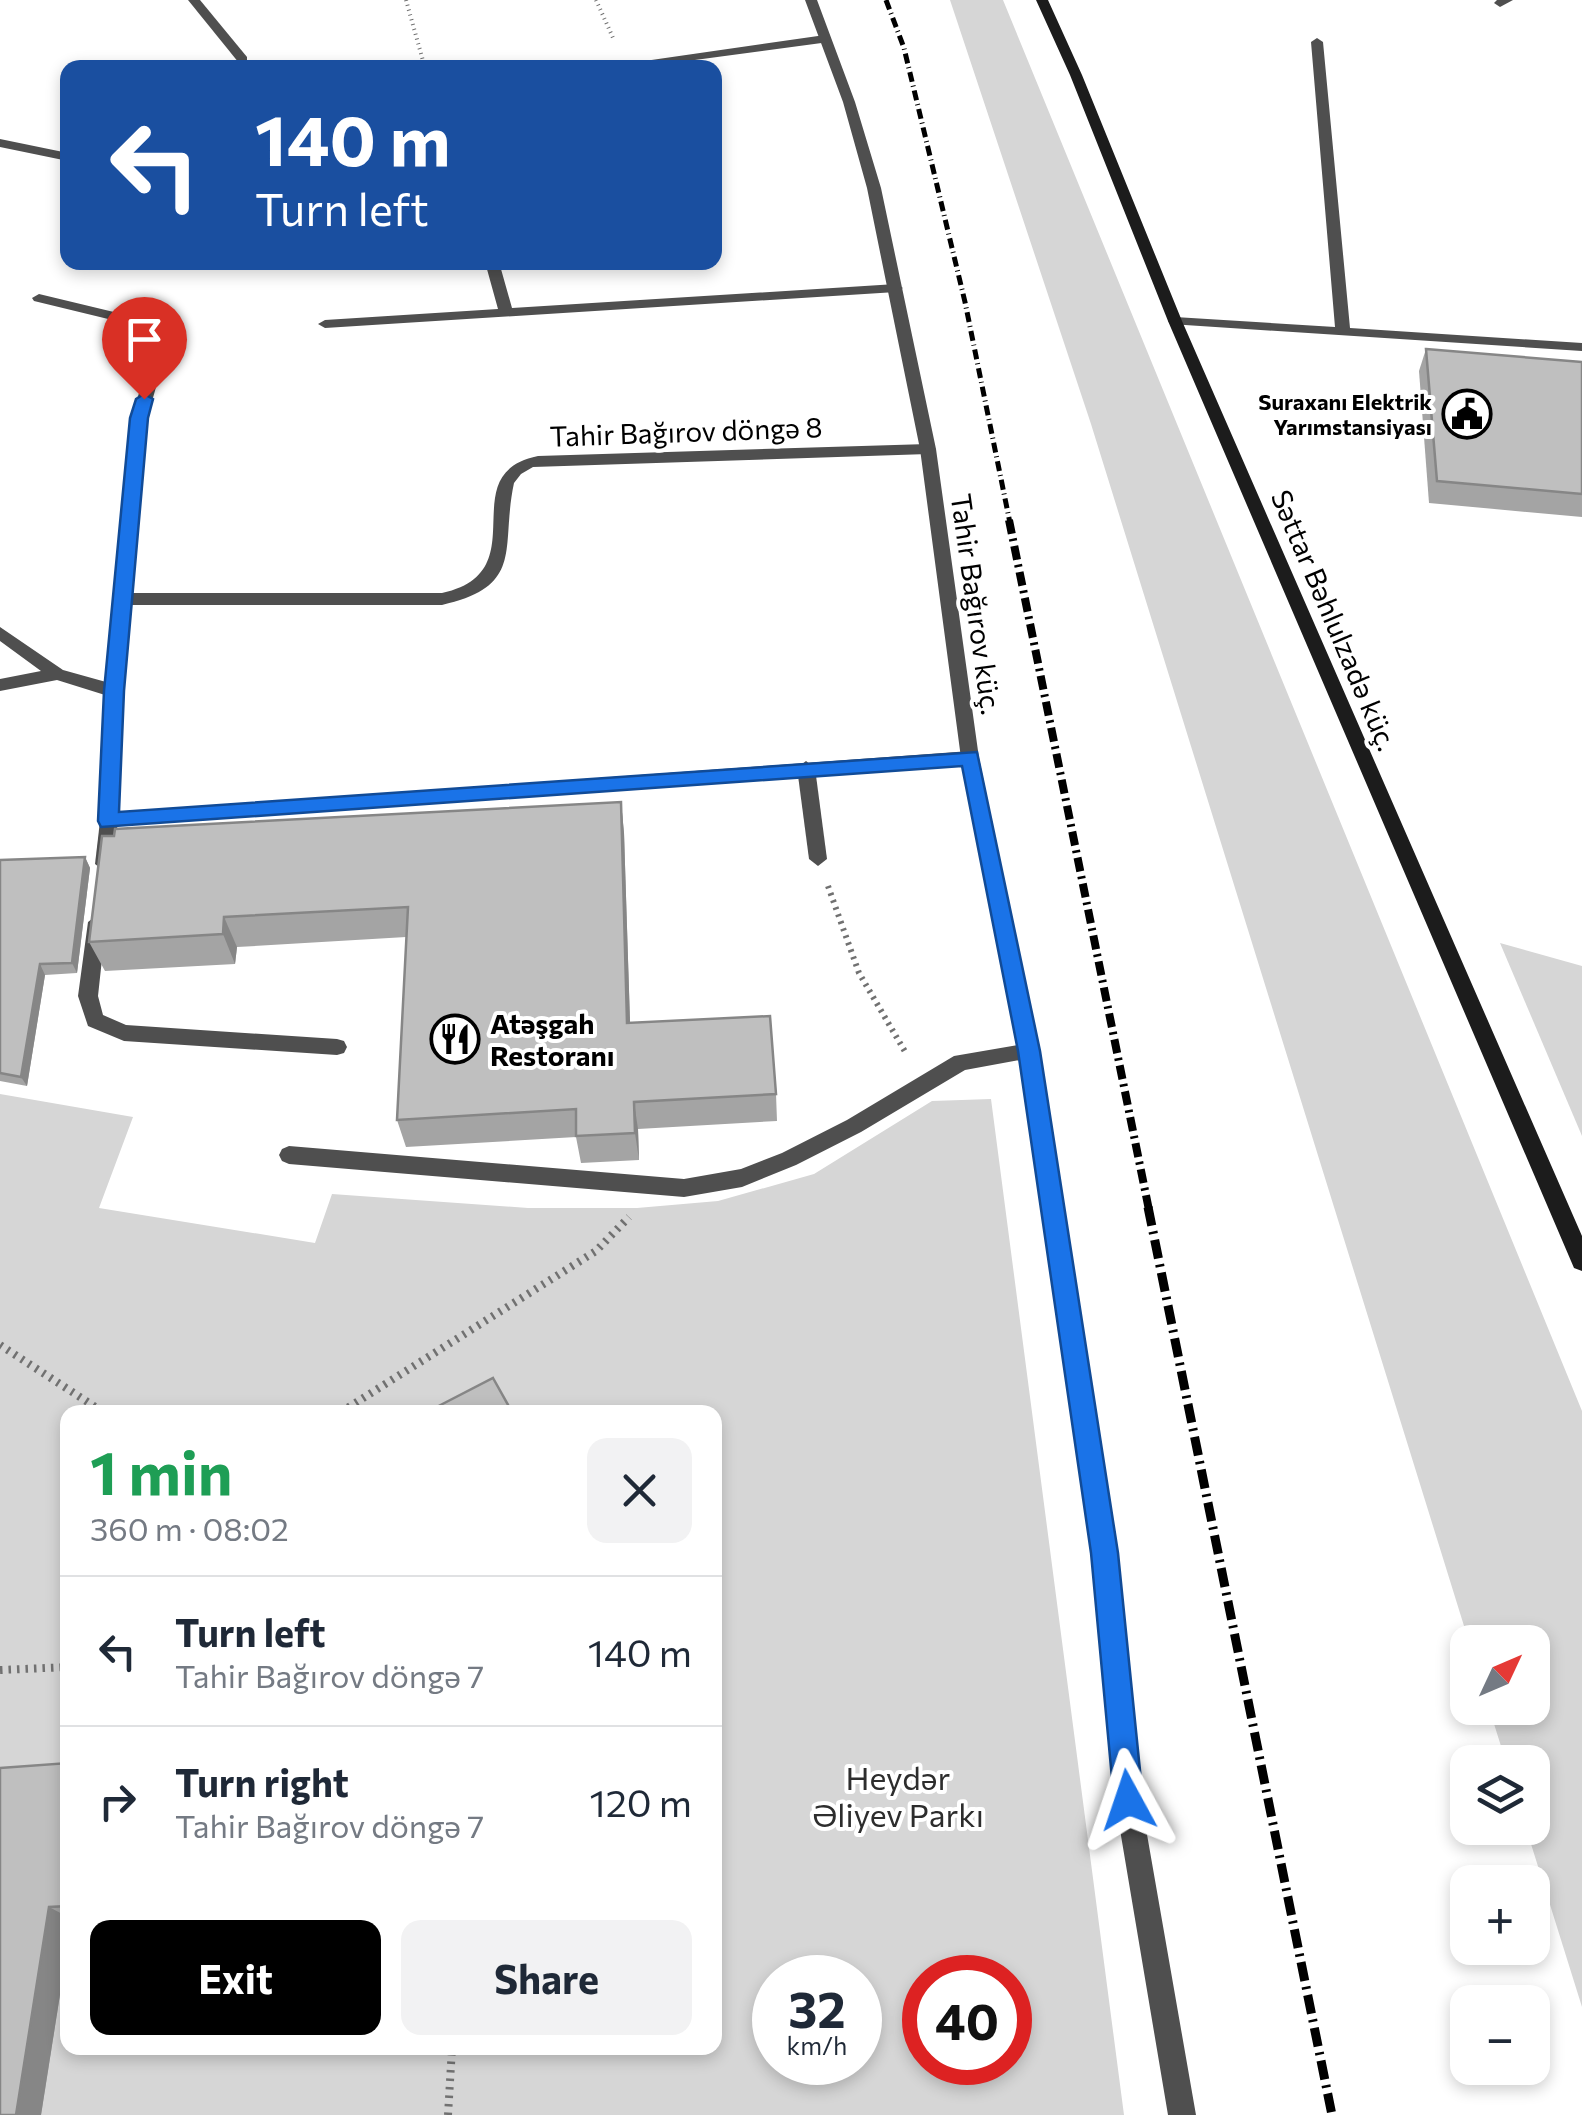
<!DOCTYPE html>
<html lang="en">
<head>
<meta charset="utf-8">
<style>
	body { margin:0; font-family:Commissioner,sans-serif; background:#f2f2f3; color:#1f2937; height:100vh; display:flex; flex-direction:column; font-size:38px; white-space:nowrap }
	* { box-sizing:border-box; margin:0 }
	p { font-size:32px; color:#747a83 }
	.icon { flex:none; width:55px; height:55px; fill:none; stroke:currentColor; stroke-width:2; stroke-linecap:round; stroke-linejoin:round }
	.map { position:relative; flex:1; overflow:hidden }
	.drawer { position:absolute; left:60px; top:1405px; width:662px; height:650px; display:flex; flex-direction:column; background:#fff; border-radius:20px; box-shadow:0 5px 15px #0003 }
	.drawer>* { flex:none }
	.banner { position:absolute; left:60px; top:60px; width:662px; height:210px; border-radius:20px; box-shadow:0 5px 15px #0003; background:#1a4fa0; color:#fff; overflow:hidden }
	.needle { width:65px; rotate:46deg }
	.buttons { position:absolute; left:1450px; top:1625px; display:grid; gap:20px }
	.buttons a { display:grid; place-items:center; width:100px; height:100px; border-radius:20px; background:#fff; box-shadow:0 5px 15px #0003; font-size:50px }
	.speed { position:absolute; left:752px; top:1955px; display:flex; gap:20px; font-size:50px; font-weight:700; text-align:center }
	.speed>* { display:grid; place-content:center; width:130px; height:130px; border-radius:50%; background:#fff; box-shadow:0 5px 15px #0003; line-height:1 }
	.speed small { font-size:25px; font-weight:400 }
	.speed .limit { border:15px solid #d22; background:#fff; color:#111 }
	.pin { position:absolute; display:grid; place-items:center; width:85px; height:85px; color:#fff; margin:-102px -42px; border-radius:50% 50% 50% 0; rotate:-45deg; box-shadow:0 0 10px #0007 }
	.pin .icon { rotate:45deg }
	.me { position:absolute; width:110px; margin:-55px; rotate:355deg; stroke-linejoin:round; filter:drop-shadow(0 0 8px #0008) }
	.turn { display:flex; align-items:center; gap:35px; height:210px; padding:0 30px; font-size:45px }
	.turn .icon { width:130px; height:130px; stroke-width:2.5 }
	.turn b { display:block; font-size:70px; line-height:85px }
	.round { display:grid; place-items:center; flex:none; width:105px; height:105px; border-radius:20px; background:#f2f2f3 }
	.summary { display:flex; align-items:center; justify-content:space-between; height:170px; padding:0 30px }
	h1 { font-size:60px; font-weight:700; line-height:75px; color:#1e9e55 }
	.cta { display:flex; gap:20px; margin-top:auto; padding:20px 30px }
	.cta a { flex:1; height:115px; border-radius:20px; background:#000; color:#fff; font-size:40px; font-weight:700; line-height:115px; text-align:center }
	.cta a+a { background:#f2f2f3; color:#1f2937 }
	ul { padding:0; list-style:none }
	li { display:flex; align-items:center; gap:30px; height:150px; padding:0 30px; border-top:2px solid #e0e1e3 }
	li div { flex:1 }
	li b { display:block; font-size:38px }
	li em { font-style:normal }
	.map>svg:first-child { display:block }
	.green { fill:#d6d6d6; fill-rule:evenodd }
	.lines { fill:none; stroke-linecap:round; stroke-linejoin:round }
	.path-far2 { stroke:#717171; stroke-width:4; stroke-dasharray:1 4; stroke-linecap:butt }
	.path-far1 { stroke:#717171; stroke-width:6; stroke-dasharray:2.5 5; stroke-linecap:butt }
	.path { stroke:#717171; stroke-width:8; stroke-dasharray:2.5 6; stroke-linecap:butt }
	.service { fill:#4f4f4f; fill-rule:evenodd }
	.minor { fill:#4f4f4f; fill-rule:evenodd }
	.tertiary { fill:#4f4f4f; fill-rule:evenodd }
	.secondary { fill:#1c1c1c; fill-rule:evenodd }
	.rail-far2 { stroke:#000; stroke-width:5; stroke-dasharray:10 4 1 4; stroke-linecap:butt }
	.rail-far1 { stroke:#000; stroke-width:8; stroke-dasharray:14 5 2.5 5; stroke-linecap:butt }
	.rail { stroke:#000; stroke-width:9; stroke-dasharray:19 6 2.5 6; stroke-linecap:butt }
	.wall { fill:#a4a4a4 }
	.shaded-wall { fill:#868686 }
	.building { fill:#bfbfbf; stroke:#868686; stroke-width:2.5 }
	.route { fill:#1a73e8; stroke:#114b97; stroke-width:2.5 }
	.labels { text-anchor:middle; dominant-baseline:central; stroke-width:8; stroke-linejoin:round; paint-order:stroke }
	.far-poi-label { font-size:22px; font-weight:bold; fill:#000; stroke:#fff; text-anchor:end }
	.street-label { font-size:28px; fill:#000; stroke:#fff }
	.poi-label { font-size:28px; font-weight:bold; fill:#000; stroke:#fff; text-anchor:start }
	.near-park-label { font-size:32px; fill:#2d2d2d; stroke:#fff }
</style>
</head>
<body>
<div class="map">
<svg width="1582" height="2115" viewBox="0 0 1582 2115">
	<rect width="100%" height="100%" fill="#fff"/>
	<g class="green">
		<polygon points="950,0 1003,0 1582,1411 1582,2007 1526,1828 1532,1828 1532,1762 1506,1762 1489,1708 1532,1708 1532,1642 1469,1642 1091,424"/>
		<polygon points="1500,943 1582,966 1582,1136"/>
		<path d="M0 1094 133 1117 99 1208 315 1243 332 1194 528 1208H637L718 1201 814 1174 932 1101 991 1099 1124 2115H0ZM68 1412H715V2048H68ZM775 1978H860V2062H775ZM925 1978H1010V2062H925Z"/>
	</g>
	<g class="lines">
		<g class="path-far2">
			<polyline points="406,0 425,68"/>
			<polyline points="596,0 614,40"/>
		</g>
		<polyline class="path-far1" points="828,886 859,973 907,1055"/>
		<g class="path">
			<polyline points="0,1345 103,1412"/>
			<polyline points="341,1412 596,1251 629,1217"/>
			<polyline points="0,1670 68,1667"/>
			<polyline points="448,2115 452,2048"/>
		</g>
		<g class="service">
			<polygon points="1497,0 1513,0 1500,7 1494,3"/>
			<polygon points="1317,38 1323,42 1350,328 1582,343 1582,351 1170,324 1168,321 1175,317 1335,327 1311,42"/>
			<polygon points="806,761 815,768 827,859 818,866 809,859 797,768"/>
			<polygon points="109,814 118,821 113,864 104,871 95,864 100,821"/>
			<polygon points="97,915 106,922 98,996 103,1015 126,1025 337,1039 344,1041 347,1047 344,1053 337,1055 124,1041 88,1026 78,996 88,922"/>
			<polygon points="1029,1043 1036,1045 1039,1051 1036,1057 965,1070 861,1132 796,1165 742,1187 684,1197 289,1164 282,1161 279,1155 282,1149 289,1146 684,1179 741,1169 782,1153 847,1120 954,1056"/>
		</g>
		<g class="minor">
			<polygon points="188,0 200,0 247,57 247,63 239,63"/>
			<polygon points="825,35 829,36 829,42 635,68 596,68"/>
			<polygon points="0,139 68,153 68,161 0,147"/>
			<polygon points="485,262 499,262 512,308 896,284 903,288 896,292 325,328 318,324 325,320 498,309"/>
			<path d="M39 294 147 320 162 327 169 341 147 419 131 593H442C539 572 450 474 538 456L928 444 936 449 928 454 533 467 521 474 514 483C500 548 526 586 442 605H130L123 691 118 813 970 751 979 758 970 765 103 826 100 821 105 695 57 680 0 691V679L41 671 0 641V627L63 670 106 682 131 419 155 341 151 333 137 326 34 301 32 298Z"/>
		</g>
		<polygon class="tertiary" points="805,0 817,0 855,102 881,188 936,449 979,758 1039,1051 1116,1553 1141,1800 1196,2115 1168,2115 1115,1800 1092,1553 1019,1051 961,758 920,449 867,188 843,102"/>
		<polygon class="secondary" points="1036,0 1048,0 1082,75 1182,321 1582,1236 1582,1271 1574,1268 1571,1261 1168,321 1070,75"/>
		<polyline class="rail-far2" points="886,0 904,48 965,302 1010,523"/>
		<polyline class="rail-far1" points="1009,520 1149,1210"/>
		<polyline class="rail" points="1148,1207 1332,2115"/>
	</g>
	<g class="wall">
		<polygon points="1426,349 1582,362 1582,517 1429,503 1419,371"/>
		<polygon points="621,802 624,833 630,1023 776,1094 777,1121 638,1129 639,1160 581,1163 576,1137 406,1147 397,1120 406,937 237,947 235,964 105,971 89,942"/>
		<polygon points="85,857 90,868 77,973 45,975 27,1086 0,1081 0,860"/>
		<polygon points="68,1763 68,1944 41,2115 0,2115"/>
	</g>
	<g class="shaded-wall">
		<polygon points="621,802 624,833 631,1052 627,1023"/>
		<polygon points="85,857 90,868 77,973 72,963"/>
		<polygon points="224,917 237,947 235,964 223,934"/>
		<polygon points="40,964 45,975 27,1086 21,1077"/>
		<polygon points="634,1102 638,1129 639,1160 635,1133"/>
		<polygon points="49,1907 68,1917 68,1944 41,2115 16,2115"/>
	</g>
	<g class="building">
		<polygon points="1426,349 1582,362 1582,494 1437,481"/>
		<polygon points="621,802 627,1023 770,1016 776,1094 634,1102 635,1133 576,1136 576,1109 397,1120 408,907 224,917 223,934 89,942 102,836 114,836 115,829"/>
		<polygon points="85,857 72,963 40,964 21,1077 0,1073 0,860"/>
		<polygon points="493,1378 512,1412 427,1412"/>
		<polygon points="68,1763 68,1906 49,1907 16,2115 0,2115 0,1768"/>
	</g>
	<polygon class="route" points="144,394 153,399 148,418 124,691 119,812 977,752 1040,1051 1118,1553 1143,1800 1139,1810 1128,1815 1118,1810 1114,1800 1091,1553 1018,1051 962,766 101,827 98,821 104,691 130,418 136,399"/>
	<defs>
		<g id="civic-ring" transform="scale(2.5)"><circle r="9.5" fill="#fff" stroke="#000" stroke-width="1.5"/><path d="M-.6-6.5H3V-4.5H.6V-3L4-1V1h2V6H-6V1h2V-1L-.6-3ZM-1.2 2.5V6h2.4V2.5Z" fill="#000"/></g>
		<g id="restaurant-ring" transform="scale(2.5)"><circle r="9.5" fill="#fff" stroke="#000" stroke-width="1.5"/><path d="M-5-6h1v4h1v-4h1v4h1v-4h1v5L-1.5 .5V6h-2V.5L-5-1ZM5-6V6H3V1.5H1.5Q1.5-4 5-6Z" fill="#000"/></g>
	</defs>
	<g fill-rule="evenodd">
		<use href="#civic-ring" x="1467" y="414"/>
		<use href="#restaurant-ring" x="455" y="1039"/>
	</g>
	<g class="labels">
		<g class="far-poi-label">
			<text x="1432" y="401">Suraxanı Elektrik<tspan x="1432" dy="25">Yarımstansiyası</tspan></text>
		</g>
		<g class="street-label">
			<text transform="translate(686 431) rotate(-2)">Tahir Bağırov döngə 8</text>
			<text transform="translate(977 604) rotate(82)">Tahir Bağırov küç.</text>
			<text transform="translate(1335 620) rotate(67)">Səttar Bəhlulzadə küç.</text>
		</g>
		<g class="poi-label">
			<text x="490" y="1023">Atəşgah<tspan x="490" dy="32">Restoranı</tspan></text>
		</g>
		<g class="near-park-label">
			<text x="898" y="1777">Heydər<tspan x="898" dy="37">Əliyev Parkı</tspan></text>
		</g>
	</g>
</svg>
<div class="buttons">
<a><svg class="needle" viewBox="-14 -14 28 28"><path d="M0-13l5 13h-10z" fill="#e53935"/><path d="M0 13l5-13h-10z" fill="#747a83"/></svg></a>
<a><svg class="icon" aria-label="layers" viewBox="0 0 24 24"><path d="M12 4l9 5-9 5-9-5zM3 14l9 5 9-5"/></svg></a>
<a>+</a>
<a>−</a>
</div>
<div class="speed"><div>32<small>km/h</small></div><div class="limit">40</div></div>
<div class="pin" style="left:144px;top:399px;background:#d93025"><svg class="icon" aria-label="arrive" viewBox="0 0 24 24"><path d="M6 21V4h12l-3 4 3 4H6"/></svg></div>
<svg class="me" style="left:1128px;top:1800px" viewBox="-20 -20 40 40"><path d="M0-17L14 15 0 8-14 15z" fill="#1a73e8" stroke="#fff" stroke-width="4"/></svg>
<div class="banner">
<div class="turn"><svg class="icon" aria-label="left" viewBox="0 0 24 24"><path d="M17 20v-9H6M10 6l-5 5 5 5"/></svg><div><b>140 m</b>Turn left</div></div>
</div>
<section class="drawer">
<div class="summary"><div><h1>1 min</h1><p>360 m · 08:02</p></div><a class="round"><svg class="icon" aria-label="close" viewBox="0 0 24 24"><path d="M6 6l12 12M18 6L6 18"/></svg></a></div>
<ul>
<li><svg class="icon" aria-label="left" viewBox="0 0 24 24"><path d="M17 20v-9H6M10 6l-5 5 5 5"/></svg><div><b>Turn left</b><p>Tahir Bağırov döngə 7</p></div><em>140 m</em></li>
<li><svg class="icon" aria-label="right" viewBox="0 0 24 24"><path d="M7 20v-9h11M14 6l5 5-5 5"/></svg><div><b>Turn right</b><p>Tahir Bağırov döngə 7</p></div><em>120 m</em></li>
</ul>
<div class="cta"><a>Exit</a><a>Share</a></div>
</section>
</div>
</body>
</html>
